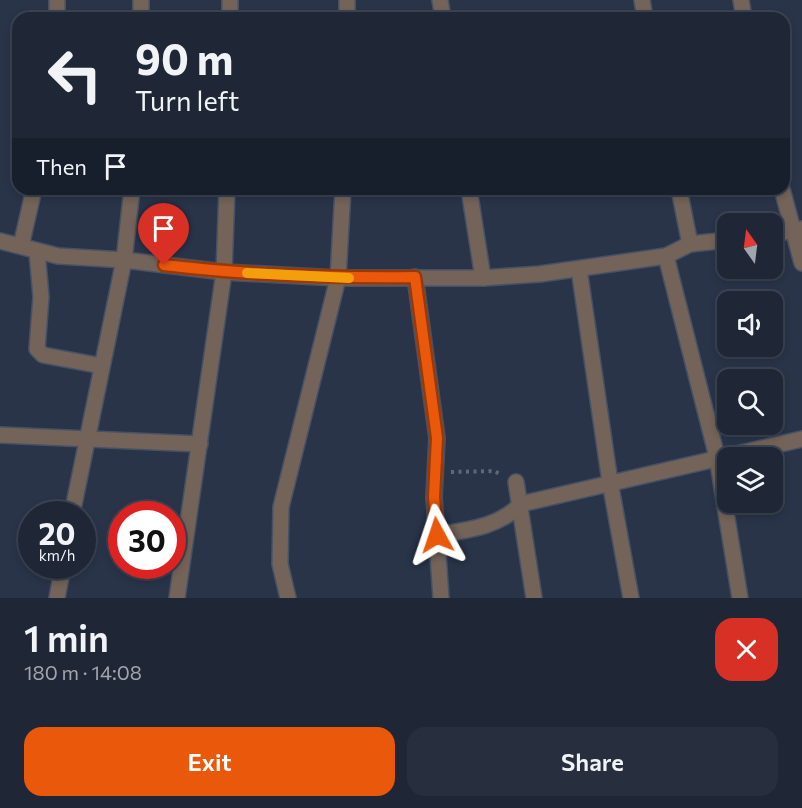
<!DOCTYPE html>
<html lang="en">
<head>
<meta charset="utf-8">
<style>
	body { margin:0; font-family:Commissioner,sans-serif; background:#272f3f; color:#f1f3f6; height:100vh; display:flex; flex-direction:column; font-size:22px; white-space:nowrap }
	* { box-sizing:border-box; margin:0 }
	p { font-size:20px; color:#a1a5ad }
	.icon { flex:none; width:33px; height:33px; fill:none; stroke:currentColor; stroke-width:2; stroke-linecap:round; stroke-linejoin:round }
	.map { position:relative; height:598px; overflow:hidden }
	.drawer { display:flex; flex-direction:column; background:#1f2737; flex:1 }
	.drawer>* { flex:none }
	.top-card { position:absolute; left:12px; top:12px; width:778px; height:183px; border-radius:18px; box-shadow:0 3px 9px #0003,0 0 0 2px #3c4452; background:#1f2737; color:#f1f3f6; overflow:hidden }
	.needle { width:39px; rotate:346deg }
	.fabs { position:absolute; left:717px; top:213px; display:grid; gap:12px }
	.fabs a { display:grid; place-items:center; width:66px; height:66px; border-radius:12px; background:#1f2737; box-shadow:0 3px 9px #0003,0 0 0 2px #3c4452; font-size:30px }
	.speed { position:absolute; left:18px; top:501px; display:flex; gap:12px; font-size:30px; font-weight:700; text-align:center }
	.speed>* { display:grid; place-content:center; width:78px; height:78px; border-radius:50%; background:#1f2737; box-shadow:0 3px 9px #0003,0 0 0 2px #3c4452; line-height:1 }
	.speed small { font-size:15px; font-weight:400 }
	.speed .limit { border:9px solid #d22; background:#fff; color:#111 }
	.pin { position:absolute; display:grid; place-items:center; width:51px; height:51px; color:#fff; margin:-62px -26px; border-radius:50% 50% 50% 0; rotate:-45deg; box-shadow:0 0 6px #0007 }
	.pin .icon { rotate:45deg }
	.me { position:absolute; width:66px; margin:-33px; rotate:355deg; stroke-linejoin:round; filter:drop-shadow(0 0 4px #0008) }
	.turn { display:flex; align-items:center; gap:21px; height:126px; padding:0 24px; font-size:27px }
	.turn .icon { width:78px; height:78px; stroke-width:2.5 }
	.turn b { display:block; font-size:42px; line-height:51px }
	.then { display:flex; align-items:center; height:57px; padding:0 24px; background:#0003; gap:12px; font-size:22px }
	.round { display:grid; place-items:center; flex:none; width:63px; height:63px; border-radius:18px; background:#272f3f }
	.headline { display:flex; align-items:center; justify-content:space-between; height:102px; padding:0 24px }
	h1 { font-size:36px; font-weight:600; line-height:45px }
	.primary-button { display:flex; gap:12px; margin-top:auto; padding:12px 24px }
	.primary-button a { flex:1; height:69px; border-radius:18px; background:#ea580c; color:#fff; font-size:24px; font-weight:600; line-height:69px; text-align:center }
	.primary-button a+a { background:#272f3f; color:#f1f3f6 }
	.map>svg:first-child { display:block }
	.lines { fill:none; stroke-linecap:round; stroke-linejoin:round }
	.minor-casing { stroke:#475165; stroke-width:18 }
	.path { stroke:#5e687a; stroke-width:4; stroke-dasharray:3 4.5; stroke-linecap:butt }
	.minor { stroke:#736358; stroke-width:15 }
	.route-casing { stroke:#983908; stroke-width:15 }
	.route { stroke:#ea580c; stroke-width:10 }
	.slow { stroke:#f59e0b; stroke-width:10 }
</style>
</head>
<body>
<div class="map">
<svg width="802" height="598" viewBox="0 0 802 598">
	<rect width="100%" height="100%" fill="#293449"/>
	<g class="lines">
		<g class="minor-casing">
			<g id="minor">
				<polyline points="57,0 57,18"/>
				<polyline points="141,0 141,18"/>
				<polyline points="230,0 230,18"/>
				<polyline points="440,0 443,18"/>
				<polyline points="642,0 645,18"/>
				<polyline points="741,0 744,18"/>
				<polyline points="347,18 347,0"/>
				<polyline points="469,189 483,278"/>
				<polyline points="679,189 690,244"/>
				<polyline points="782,189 802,263"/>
				<polyline points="772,234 802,229"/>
				<polyline points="0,241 58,256 124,260 224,272 338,278 483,278 540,274 666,256 690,244 728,240"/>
				<polyline points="21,246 34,189"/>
				<polyline points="37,252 41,297 37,349 43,355 102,366"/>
				<polyline points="666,256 717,457 740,598"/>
				<polyline points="579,269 610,482 631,598"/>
				<polyline points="415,277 437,438 434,497 441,598"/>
				<polyline points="0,435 200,444"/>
				<polyline points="516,482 534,598"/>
				<polyline points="72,514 124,260 132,189"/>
				<path d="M437 535C468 530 499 527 521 504L802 439"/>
				<polyline points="57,598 63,566"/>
				<polyline points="177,598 224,272 227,189"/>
				<polyline points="288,598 280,564 281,507 338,278 343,189"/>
			</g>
		</g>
		<polyline class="path" points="451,472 494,471 502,475"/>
		<use href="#minor" class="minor"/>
	</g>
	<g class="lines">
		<g class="route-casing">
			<path id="route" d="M164 265C248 275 331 278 415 277L437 438 434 497 437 535"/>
		</g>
		<use href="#route" class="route"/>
		<polyline class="slow" points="247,273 349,278"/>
	</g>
</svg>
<div class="fabs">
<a><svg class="needle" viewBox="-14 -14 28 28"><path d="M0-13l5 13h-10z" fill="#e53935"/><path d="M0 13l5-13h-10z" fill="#a1a5ad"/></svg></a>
<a><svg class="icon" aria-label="sound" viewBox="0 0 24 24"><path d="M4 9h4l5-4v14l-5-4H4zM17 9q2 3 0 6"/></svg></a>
<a><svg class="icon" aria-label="search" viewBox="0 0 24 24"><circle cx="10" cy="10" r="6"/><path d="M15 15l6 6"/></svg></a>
<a><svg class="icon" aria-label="layers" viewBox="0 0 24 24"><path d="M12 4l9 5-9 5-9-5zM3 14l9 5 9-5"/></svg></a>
</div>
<div class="speed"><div>20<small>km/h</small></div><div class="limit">30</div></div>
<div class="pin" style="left:164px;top:265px;background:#d93025"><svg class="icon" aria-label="arrive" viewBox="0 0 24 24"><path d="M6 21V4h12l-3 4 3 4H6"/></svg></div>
<svg class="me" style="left:437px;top:535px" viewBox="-20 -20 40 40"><path d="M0-17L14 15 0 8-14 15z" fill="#ea580c" stroke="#fff" stroke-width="4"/></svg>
<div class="top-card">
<div class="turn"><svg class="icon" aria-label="left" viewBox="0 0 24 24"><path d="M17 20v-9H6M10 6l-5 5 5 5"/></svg><div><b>90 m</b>Turn left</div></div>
<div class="then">Then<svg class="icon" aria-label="arrive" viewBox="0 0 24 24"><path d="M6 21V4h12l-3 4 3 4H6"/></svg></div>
</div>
</div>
<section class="drawer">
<div class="headline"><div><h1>1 min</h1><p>180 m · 14:08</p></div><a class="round" style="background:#d93025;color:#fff"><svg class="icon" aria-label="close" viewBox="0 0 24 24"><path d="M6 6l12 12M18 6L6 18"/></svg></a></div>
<div class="primary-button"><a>Exit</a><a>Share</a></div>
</section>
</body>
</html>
